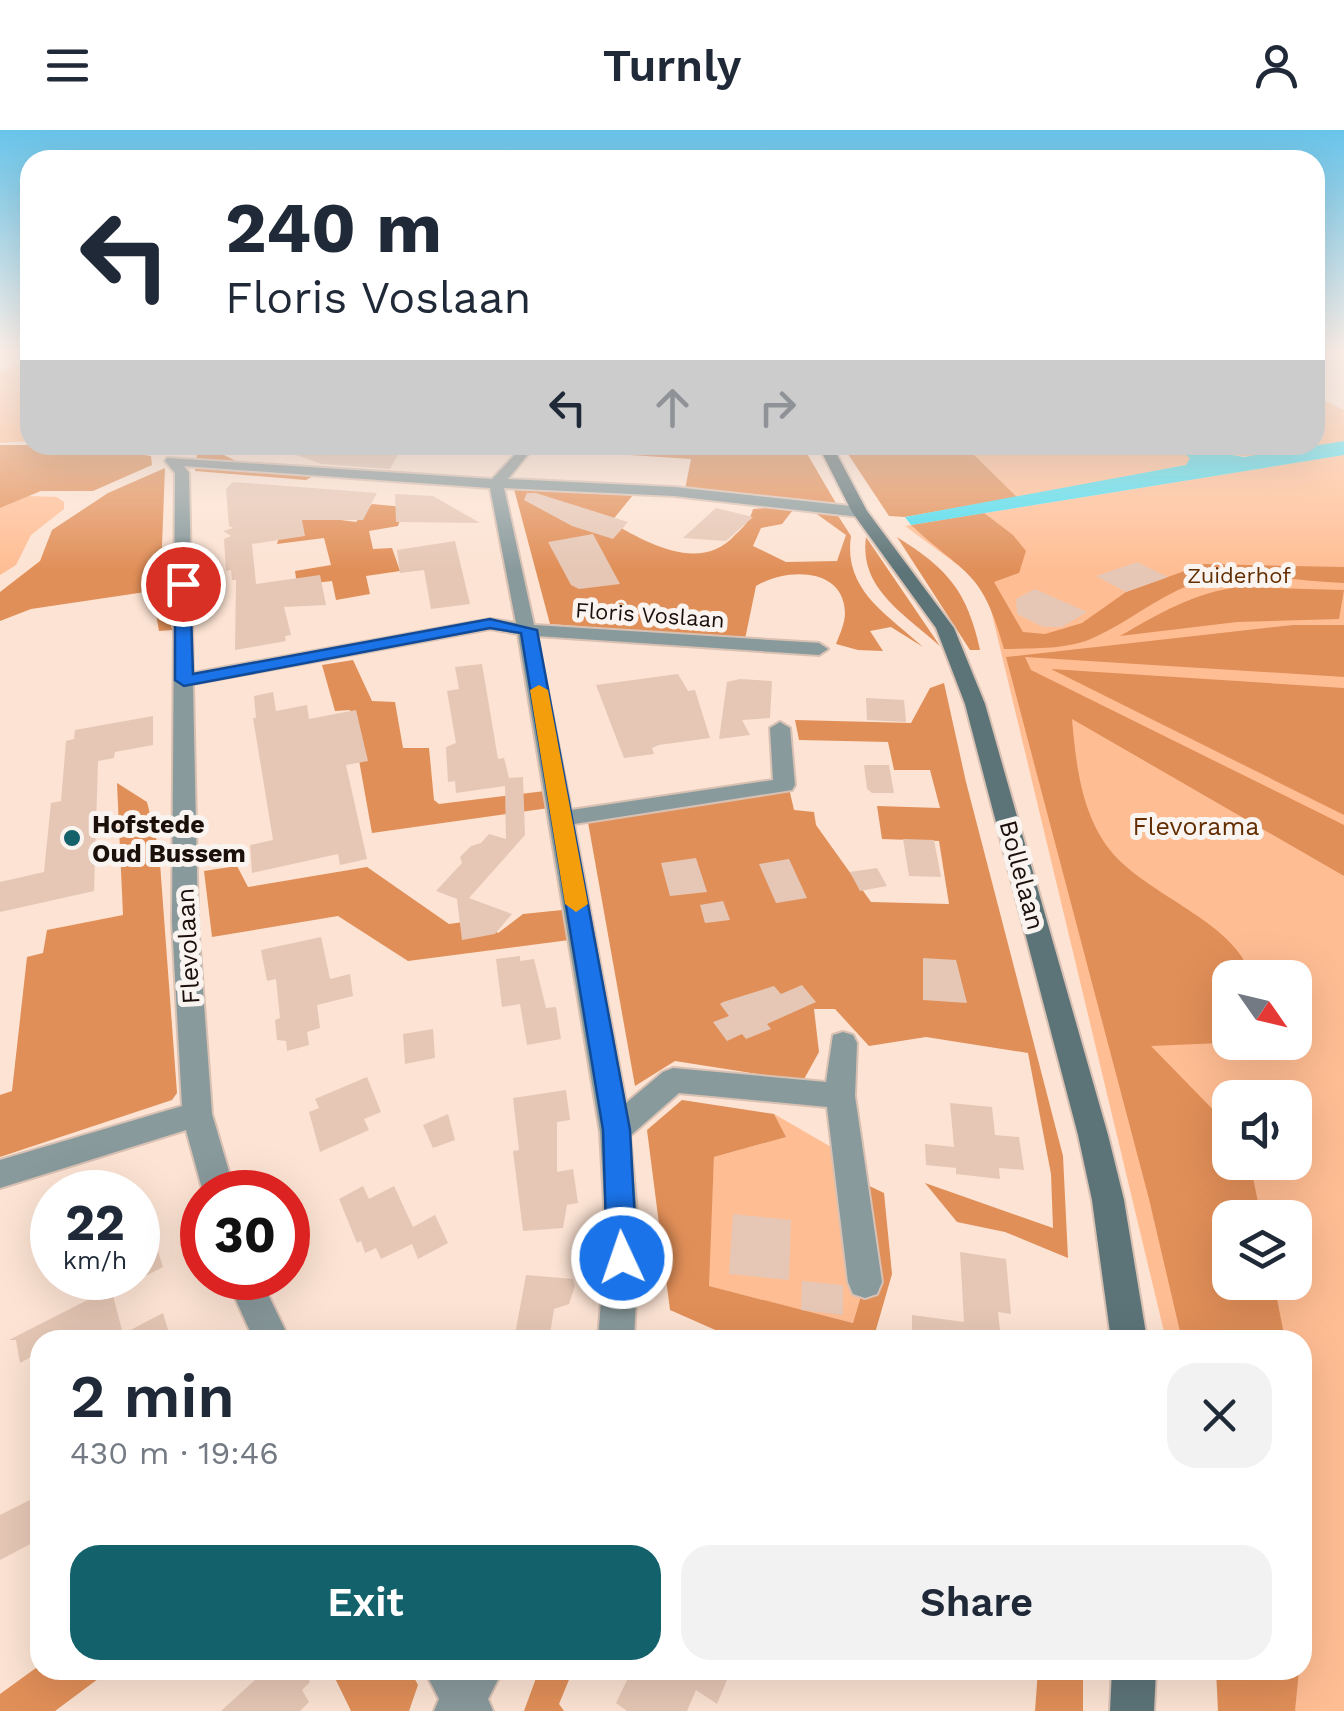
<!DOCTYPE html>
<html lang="en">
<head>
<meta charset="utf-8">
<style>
	body { margin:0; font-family:"Work Sans",sans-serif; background:#f2f2f3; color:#1f2937; height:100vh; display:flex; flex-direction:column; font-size:38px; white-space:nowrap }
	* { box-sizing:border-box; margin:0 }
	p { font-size:32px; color:#747a83 }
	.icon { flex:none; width:55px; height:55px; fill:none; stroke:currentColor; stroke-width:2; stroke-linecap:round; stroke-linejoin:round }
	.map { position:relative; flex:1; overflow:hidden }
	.side { position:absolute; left:30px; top:1200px; width:1282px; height:350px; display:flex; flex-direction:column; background:#fff; border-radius:30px; box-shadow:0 10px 40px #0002 }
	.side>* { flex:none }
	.top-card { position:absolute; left:20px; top:20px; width:1305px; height:305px; border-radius:30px; box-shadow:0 10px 40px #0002; background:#fff; color:#1f2937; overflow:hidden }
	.needle { width:65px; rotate:124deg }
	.controls { position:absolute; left:1212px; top:830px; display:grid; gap:20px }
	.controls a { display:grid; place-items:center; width:100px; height:100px; border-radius:20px; background:#fff; box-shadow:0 10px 40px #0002; font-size:50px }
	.speed { position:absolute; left:30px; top:1040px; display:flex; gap:20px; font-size:50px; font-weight:700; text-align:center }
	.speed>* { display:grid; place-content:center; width:130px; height:130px; border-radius:50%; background:#fff; box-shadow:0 10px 40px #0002; line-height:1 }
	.speed small { font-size:25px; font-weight:400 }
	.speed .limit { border:15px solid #d22; background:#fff; color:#111 }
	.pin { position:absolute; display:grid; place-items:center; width:85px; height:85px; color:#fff; margin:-42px; border:5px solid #fff; border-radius:50%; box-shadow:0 2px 10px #0007 }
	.me { position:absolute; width:110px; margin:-55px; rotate:357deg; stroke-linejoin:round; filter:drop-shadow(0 0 8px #0008) }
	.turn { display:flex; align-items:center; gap:35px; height:210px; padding:0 40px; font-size:45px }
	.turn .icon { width:130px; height:130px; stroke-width:2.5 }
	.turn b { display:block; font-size:70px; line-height:85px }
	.lanes { display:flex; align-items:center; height:95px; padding:0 40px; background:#0003; justify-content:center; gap:50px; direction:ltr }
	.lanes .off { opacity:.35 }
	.round { display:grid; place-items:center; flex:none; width:105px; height:105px; border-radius:30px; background:#f2f2f3 }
	.headline { display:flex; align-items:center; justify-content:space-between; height:170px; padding:0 40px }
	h1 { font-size:60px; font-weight:600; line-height:75px }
	.action { display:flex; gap:20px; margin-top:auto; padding:20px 40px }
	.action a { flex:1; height:115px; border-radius:30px; background:#13616a; color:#fff; font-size:40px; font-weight:600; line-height:115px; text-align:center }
	.action a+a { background:#f2f2f3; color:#1f2937 }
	header { display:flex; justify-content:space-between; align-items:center; height:130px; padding:0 40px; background:#fff; font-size:45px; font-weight:600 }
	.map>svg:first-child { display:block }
	.green { fill:#ffbd93; fill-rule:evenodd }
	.forest { fill:#e18f58 }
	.water { fill:#49dcee }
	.building { fill:#e6c7b5 }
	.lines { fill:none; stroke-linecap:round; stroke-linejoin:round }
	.street-casing { stroke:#d8c1b3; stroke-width:4 }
	.secondary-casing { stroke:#d8c1b3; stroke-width:4 }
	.street { fill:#899a9c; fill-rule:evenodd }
	.secondary { fill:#5c7478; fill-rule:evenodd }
	.route { fill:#1a73e8; stroke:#114b97; stroke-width:2.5 }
	.slow { fill:#f59e0b }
	.poi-dot { fill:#13616a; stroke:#faf4f0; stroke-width:4 }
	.labels { text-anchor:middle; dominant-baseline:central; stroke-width:10; stroke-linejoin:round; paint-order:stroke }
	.far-park-label { font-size:22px; fill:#622d00; stroke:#faf4f0 }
	.far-street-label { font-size:22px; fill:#1b100a; stroke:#faf4f0 }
	.poi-label { font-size:25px; font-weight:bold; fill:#1b100a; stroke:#faf4f0; text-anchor:start }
	.park-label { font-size:25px; fill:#622d00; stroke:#faf4f0 }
	.street-label { font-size:25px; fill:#1b100a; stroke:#faf4f0 }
</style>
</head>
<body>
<header><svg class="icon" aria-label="menu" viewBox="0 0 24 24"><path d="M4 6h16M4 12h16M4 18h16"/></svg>Turnly<svg class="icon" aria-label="person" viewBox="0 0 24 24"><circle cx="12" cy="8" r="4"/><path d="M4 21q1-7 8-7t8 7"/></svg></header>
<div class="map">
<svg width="1344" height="1581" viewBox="0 0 1344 1581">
	<rect width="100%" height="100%" fill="#fce3d3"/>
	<g class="green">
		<polygon points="30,229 30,311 0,313 0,241"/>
		<path d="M1315 266 1344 280V311C1300 318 1243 339 1203 315H1315Z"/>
		<polygon points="964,315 1172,315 1191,328 1186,335 1017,367"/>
		<path d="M1344 325V1581H1225L1219 1540H1302V1210H1166L985 455 905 396ZM1230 848H1295V912H1230ZM1230 968H1295V1032H1230ZM1230 1088H1295V1152H1230Z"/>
		<polygon points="28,366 57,367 64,372 64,379 31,405 16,435 0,445 0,378"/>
		<polygon points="774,984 838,1021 865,1152 853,1193 708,1156 714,1027 785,1007"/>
	</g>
	<g class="forest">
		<polygon points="0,315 74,315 151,326 152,335 93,361 41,361 0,378"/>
		<polygon points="221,315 243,315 220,323 238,332 327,338 306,350 195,341 197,324"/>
		<polygon points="545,315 802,315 837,375 684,364 691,329 538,319"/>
		<polygon points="842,315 964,315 1017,367 905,387 889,386"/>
		<polygon points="165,338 161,441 172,500 159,501 152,461 31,479 0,491 0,462 40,431 52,400 108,363"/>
		<path d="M522 357 633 365 611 392C648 414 701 443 735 405 744 397 750 390 753 379L796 376 782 394 761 398 753 416 786 432 837 431 846 405 807 377 833 378 851 406C843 460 887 484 923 517L891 497 870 501 883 521 858 520 836 514C840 504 845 493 845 483 844 436 785 438 756 456L745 509 550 494 514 359Z"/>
		<polygon points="372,374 404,377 398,396 369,401 373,419 392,418 400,441 366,446 370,464 336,470 332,451 297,455 295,441 331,435 324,408 277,414 287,383 356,392"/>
		<path d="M984 383 1013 405 1026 421 1019 443 994 452 1023 502 1045 504 1082 493 1126 462 1204 434 1344 437V453C1296 451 1236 439 1190 455 1156 468 1128 492 1095 507 1069 520 1032 518 1004 519 982 439 966 446 911 395Z"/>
		<path d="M866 407 940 516C905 484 859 459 866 407Z"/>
		<path d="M897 407C948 439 967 461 980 520H970Z"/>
		<path d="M1239 457 1344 460 1339 489 1237 492 1120 506C1158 484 1195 462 1239 457Z"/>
		<path d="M1293 495H1344V547L1025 527 1031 540 1344 695V746L1072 589C1076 634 1081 683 1110 720 1145 765 1237 792 1251 847L1230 848V906L1221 913 1151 916 1230 997V1032L1250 1033 1261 1087 1230 1088V1152L1274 1153 1285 1210H1182L1149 1069 1006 527Z"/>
		<polygon points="353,530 372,571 395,572 403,618 429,618 434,670 439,674 553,660 556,677 372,703 350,580 335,581 322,535"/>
		<polygon points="1051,539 1344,558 1344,685"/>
		<polygon points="944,553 966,652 1063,1026 1068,1128 1005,1102 957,1092 925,1053 1053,1098 1051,1044 1028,923 926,907 869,916 835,879 814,879 819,922 803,951 675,931 635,956 586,681 788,654 794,680 814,682 816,695 871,772 949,774 939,711 882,709 877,676 940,678 930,640 894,640 888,612 799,610 795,590 911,593 930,558"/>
		<polygon points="117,653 147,672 159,720 177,963 172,970 0,1027 0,965 12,961 27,827 43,823 47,800 123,785"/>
		<polygon points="237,736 248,757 367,737 449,794 479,790 498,803 523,784 572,779 577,809 408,831 338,786 212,807 204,741"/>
		<polygon points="682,970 774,984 786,1007 714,1027 709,1156 853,1193 865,1152 859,1051 884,1063 892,1144 873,1210 738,1210 670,1180 647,1000"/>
		<polygon points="40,1535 40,1540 110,1540 55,1581 0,1581 0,1564"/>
		<polygon points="331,1540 410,1540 418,1555 409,1581 351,1581"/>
		<polygon points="539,1540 573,1540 559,1574 564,1581 524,1581"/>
		<polygon points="1038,1540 1083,1540 1083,1581 1035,1581"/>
		<polygon points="1216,1540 1299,1540 1295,1581 1218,1581"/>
	</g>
	<polygon class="water" points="1344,311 1344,325 911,395 905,387 1186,335 1190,328 1172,315 1203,315 1225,324 1244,327"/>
	<g class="building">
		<polygon points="276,315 403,315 390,339 322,334 276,318"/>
		<polygon points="233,352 377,363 363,390 302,390 305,406 252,414 256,454 320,445 326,475 284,477 291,505 285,506 286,511 235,520 236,450 232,450 231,440 226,441 224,409 231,406 223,401 233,398 229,396 226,359"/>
		<polygon points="527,363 536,363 628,392 613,409 572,396 524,370"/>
		<polygon points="395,364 433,366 480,393 396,392"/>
		<polygon points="716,378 753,387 726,411 683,408"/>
		<polygon points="593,404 620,454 579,459 571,455 548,412"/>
		<polygon points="455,411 470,474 431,479 424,440 400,443 397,420"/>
		<polygon points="1137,432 1168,447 1126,462 1096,446"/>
		<polygon points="1035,459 1080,479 1087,482 1062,497 1043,497 1017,484 1016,469"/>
		<polygon points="482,534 498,629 504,628 509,648 523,647 525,705 469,768 512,784 495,804 462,810 457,769 436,761 462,733 460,727 471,716 481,713 489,704 506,709 505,656 456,663 455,651 448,652 446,617 456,613 447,561 459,559 455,537"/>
		<polygon points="678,544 688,561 695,560 710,608 659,615 652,618 654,624 624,628 596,555"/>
		<polygon points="740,549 772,551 770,588 742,590 750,605 719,609 727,552"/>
		<polygon points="273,562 276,581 307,575 309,589 356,580 368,631 346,635 367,729 340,735 338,724 252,743 250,715 273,710 253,588 256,588 254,566"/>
		<polygon points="866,568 904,570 906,592 867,590"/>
		<polygon points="153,586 153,615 115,622 114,628 98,631 94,761 0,782 0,752 44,742 51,673 61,671 66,611 74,609 75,600"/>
		<polygon points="864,635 889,635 894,663 872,663 867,659"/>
		<polygon points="903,709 934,710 941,747 909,746"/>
		<polygon points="696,728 707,762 670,766 661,733"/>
		<polygon points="789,729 807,768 776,773 759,734"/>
		<polygon points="877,738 887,756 860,761 850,742"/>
		<polygon points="723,771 730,790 705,793 700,775"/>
		<polygon points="321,807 330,849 350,844 353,866 317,875 320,898 307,902 309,915 287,921 286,911 277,910 275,890 280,888 276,849 267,851 261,820"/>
		<polygon points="520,826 520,831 534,829 546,878 556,877 561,909 527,915 520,874 502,877 496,829"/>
		<polygon points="923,828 956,830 967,873 923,870"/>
		<polygon points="802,855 816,872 767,894 771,899 746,909 742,904 727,911 713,892 729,886 720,874 723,872 774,856 781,864"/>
		<polygon points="433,899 435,928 405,934 403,904"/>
		<polygon points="367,947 381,982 364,989 369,1000 320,1022 309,982 319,978 315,969"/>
		<polygon points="566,960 570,990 557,992 557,1042 573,1039 578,1073 567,1075 563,1098 523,1101 513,1021 519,1020 513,968"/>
		<polygon points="950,973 992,977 995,1005 1019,1007 1024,1040 999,1038 1000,1049 956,1044 956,1038 926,1035 925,1014 954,1017"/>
		<polygon points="448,984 455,1010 433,1018 423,995"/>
		<polygon points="363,1056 369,1069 394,1056 413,1097 435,1085 448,1113 418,1129 412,1114 381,1129 376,1118 365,1123 361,1111 357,1113 339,1069"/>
		<polygon points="142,1071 163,1137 138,1150 138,1072"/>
		<polygon points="733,1084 791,1090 789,1150 729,1144"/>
		<polygon points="960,1122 1006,1129 1011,1184 998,1182 1001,1210 912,1210 912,1185 964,1192"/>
		<polygon points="526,1145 573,1149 575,1156 569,1174 554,1179 549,1210 514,1210"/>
		<polygon points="802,1151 843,1155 843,1185 801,1180"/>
		<polygon points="111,1158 123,1204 163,1183 171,1210 40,1210 40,1222 20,1233 16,1210 9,1210"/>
		<polygon points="40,1365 40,1409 0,1430 0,1385"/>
		<polygon points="266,1540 303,1540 310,1552 302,1560 309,1572 300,1581 221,1581"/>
		<polygon points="632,1540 731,1540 717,1574 696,1560 687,1581 627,1581 616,1573"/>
	</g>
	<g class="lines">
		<g class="street-casing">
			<g id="street">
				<path d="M524 315H543L529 323 508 349 674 357 860 377 868 382 860 387 674 366 504 358 534 495 819 513 828 519 819 525 537 506 571 680 773 650 770 598 780 592 790 598 795 655 792 660 574 694 626 973 663 942 673 938 826 952 833 905 843 902 853 905 857 913 855 966 882 1152 877 1164 865 1168 853 1164 848 1152 827 977 679 963 630 1006 639 1106 634 1210H598L606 1106 600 1002 518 504 490 499 193 554 198 792 212 984 235 1062H203L186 1000 0 1058V1030L182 976 172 792 175 343 165 331 167 328 492 349ZM184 336 490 358 516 493 490 489 193 543 189 343Z"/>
				<polygon points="226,1148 260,1148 290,1210 254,1210"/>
				<polygon points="424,1540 503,1540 488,1569 493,1581 434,1581 439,1569"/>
			</g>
		</g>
		<g class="secondary-casing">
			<g id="secondary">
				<polygon points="818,315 832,315 867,381 954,498 985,574 1108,1005 1124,1070 1147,1210 1111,1210 1092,1070 1078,1005 965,574 936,498 852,382"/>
				<polygon points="1112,1540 1156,1540 1154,1581 1110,1581"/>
			</g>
		</g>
		<use href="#street" class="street"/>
		<use href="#secondary" class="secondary"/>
	</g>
	<linearGradient id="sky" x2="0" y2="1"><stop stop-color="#68c4ea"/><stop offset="0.5" stop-color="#fef2eb"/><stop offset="1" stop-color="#fef2eb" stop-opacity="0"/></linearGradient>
	<rect width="1344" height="441" fill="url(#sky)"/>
	<polygon class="route" points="183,449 190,454 193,544 490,489 537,500 630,1000 637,1128 633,1138 622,1142 612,1138 607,1128 603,1000 521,503 490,498 184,556 175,550 175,454"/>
	<polygon class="slow" points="539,555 548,560 588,774 576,782 565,774 530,560"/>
	<circle class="poi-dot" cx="72" cy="708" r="10"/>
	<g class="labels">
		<g class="far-park-label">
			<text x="1239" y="445">Zuiderhof</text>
		</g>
		<g class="far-street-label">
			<text transform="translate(650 485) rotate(4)">Floris Voslaan</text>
		</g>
		<g class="poi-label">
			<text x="92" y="694">Hofstede<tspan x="92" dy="29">Oud Bussem</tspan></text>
		</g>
		<g class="park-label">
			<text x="1196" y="696">Flevorama</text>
		</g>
		<g class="street-label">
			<text transform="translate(1022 745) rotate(75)">Bollelaan</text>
			<text transform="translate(188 816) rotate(-93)">Flevolaan</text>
		</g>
	</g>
</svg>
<div class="controls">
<a><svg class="needle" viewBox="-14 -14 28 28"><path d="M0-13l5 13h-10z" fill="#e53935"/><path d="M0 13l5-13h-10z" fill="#747a83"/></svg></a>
<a><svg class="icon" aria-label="sound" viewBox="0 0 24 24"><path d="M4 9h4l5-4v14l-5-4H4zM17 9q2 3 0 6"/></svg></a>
<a><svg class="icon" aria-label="layers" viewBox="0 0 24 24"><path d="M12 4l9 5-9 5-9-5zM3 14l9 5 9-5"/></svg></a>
</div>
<div class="speed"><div>22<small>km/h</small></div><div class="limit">30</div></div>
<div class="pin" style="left:183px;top:454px;background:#d93025"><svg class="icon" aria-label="arrive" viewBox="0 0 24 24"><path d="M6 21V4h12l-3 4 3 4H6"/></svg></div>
<svg class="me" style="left:622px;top:1128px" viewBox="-20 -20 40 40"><circle r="17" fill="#1a73e8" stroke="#fff" stroke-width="3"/><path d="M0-11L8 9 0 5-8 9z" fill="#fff"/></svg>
<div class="top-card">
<div class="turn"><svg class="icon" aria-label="left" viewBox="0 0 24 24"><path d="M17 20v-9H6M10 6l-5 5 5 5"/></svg><div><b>240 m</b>Floris Voslaan</div></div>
<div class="lanes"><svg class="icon" aria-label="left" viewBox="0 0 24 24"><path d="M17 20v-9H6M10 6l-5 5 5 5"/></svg><svg class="icon off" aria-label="ahead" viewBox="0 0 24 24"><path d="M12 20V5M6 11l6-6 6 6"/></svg><svg class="icon off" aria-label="right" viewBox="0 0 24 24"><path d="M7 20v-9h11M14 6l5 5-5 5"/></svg></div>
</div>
<section class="side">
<div class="headline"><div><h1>2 min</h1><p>430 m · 19:46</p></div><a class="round"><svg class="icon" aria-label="close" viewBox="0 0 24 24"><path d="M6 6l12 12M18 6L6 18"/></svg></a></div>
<div class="action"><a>Exit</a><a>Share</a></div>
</section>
</div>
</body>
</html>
